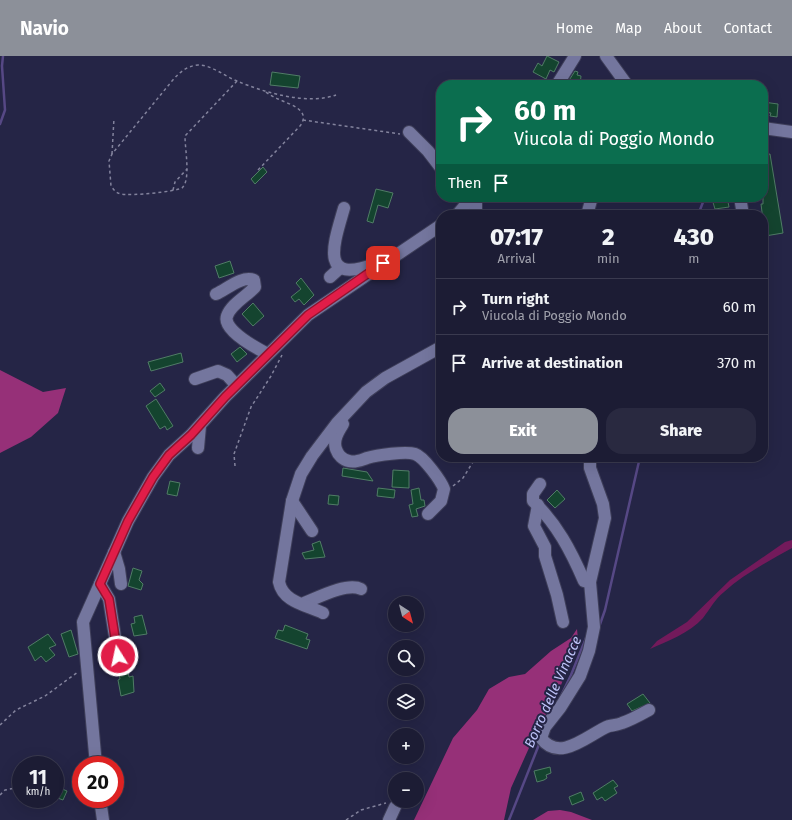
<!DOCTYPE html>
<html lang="en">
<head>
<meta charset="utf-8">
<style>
	body { margin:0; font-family:"Fira Sans",sans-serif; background:#292940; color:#f1f3f6; height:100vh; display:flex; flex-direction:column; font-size:15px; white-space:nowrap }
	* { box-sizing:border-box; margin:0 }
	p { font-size:13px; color:#a0a1ac }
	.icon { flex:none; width:22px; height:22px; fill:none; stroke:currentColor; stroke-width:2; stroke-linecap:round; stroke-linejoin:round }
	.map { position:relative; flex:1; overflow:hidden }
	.side { position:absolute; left:436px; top:154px; width:332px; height:252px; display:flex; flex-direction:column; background:#1c1c34; border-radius:16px; box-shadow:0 4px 16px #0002,0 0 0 1px #3a3a4f }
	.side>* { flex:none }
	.top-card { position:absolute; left:436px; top:24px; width:332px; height:122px; border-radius:16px; box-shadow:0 4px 16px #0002,0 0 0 1px #3a3a4f; background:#0b6e4f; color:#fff; overflow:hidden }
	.needle { width:26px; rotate:144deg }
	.fabs { position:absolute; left:388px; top:540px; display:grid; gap:8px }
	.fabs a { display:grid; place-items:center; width:36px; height:36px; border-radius:50%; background:#1c1c34; box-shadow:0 4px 16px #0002,0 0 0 1px #3a3a4f; font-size:20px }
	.speed { position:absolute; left:12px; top:700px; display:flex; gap:8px; font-size:20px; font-weight:700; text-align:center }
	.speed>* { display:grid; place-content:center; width:52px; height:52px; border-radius:50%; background:#1c1c34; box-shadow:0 4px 16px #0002,0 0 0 1px #3a3a4f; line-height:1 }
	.speed small { font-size:10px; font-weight:400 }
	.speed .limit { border:6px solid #d22; background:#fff; color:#111 }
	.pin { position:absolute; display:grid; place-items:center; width:34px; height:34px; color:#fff; margin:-17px; border-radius:8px; box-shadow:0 2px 6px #0006 }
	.me { position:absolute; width:44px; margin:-22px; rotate:350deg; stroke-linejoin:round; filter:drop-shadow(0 0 3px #0008) }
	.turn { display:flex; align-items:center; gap:14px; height:84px; padding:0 12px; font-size:18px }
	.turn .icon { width:52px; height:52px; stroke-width:2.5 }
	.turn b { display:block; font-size:28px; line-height:34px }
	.then { display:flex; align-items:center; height:38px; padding:0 12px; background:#0003; gap:8px; font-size:15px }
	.eta { display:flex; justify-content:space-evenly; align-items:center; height:68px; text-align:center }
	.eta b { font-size:24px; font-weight:800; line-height:28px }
	.cta { display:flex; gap:8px; margin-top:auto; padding:8px 12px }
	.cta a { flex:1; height:46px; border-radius:16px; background:#8c9099; color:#fff; font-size:16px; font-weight:800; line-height:46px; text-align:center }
	.cta a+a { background:#292940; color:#f1f3f6 }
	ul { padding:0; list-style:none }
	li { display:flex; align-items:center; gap:12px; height:56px; padding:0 12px; border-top:1px solid #3a3a4f }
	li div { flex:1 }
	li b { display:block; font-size:15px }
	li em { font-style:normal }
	header { display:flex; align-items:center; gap:24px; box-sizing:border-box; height:56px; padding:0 20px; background:#8c9099; color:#fff }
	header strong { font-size:19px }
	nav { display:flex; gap:22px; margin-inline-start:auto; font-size:14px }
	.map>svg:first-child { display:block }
	.green { fill:#731a5b }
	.forest { fill:#963078 }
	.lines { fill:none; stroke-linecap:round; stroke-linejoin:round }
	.stream { stroke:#564885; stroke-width:2.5 }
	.building { fill:#14442f; stroke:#507c66 }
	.minor-casing { stroke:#3e3e59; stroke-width:14 }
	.path { stroke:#83839d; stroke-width:1.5; stroke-dasharray:3 3; stroke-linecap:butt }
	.minor { stroke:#74769e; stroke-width:12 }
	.route-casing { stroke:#92132f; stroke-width:10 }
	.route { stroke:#e11d48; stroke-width:7 }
	.labels { text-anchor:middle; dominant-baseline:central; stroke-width:4; stroke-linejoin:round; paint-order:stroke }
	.water-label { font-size:14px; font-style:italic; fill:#bfc3f9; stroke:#252546 }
</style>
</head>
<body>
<header>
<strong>Navio</strong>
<nav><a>Home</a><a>Map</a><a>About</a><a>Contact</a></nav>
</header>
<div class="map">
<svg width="792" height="764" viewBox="0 0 792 764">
	<rect width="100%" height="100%" fill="#252546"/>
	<path class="green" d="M792 484V492C769 505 744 518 724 536 715 543 710 553 703 562 690 577 667 585 650 593L657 585 687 566 730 524 785 486Z"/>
	<g class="forest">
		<polygon points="0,314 43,336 66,332 58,357 31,381 0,397"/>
		<polygon points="577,573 578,584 572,601 561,629 533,683 511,732 504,764 414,764 453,682 477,654 489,633 509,621 525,618 551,595 571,582"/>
		<polygon points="560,754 571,756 592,764 533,764 548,755"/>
	</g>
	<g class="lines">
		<g class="stream">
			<polyline points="0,68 5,54 2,10 3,0"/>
			<polyline points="698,159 705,141"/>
			<polyline points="598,574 605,554 640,401"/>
			<polyline points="560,642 571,619 586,582"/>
			<polyline points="509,764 540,686"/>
		</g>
	</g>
	<g class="building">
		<polygon points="547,0 559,6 554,16 550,14 546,23 533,16 538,7 542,10"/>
		<polygon points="575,15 578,16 577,19 581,20 580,29 566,29"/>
		<polygon points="272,16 300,20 298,32 270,29"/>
		<polygon points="763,46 778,48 777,61 770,60 771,57 763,56"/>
		<polygon points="770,98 783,177 765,180 761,148 763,148 763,99"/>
		<polygon points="263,111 267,116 255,128 251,123"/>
		<polygon points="376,133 393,137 388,152 378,149 373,167 367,165"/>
		<polygon points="718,141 727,141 729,151 715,153 712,143"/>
		<polygon points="230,205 234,217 219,222 215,210"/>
		<polygon points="301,222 314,239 304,249 299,243 295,246 291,241 301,233 296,227"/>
		<polygon points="253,247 264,260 253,270 242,258"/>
		<polygon points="240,291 247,298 237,306 231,298"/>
		<polygon points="181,297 183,306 151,315 148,306"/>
		<polygon points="160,327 165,334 155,341 150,335"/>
		<polygon points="156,343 173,370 167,374 165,370 160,373 146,350"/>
		<polygon points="343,412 367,416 373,425 342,420"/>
		<polygon points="393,414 409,415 409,432 392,431"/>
		<polygon points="170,425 180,427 177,440 167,438"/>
		<polygon points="378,432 395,434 394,442 377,440"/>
		<polygon points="419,432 421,444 424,444 425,450 416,453 418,460 412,461 409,449 413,448 411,434"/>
		<polygon points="557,434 565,443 555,452 547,444"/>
		<polygon points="329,439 339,440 338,449 328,448"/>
		<polygon points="320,485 325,501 305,503 302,497 314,494 312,488"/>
		<polygon points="133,512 142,515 139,524 143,528 141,534 128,530"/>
		<polygon points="142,559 147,578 134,580 131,568 135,567 134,561"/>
		<polygon points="285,569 308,578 306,583 310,584 307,593 275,582 278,574 283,575"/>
		<polygon points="71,574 78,598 69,601 61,578"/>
		<polygon points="48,578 56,589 49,592 55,599 46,606 41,600 35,605 28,591"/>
		<polygon points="128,616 129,621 133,620 134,636 121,640 118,624 120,623 119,618"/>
		<polygon points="643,638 650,647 632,655 627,648"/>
		<polygon points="550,711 551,717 546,719 547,722 544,724 537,726 534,715"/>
		<polygon points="613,724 618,730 614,732 617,737 605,745 602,741 597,744 593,737"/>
		<polygon points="55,730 67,735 63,744 55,741"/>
		<polygon points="581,736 584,744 572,749 569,741"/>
	</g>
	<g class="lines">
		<g class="minor-casing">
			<g id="minor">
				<polyline points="606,0 627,29"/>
				<polyline points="557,29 575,0"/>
				<polyline points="763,72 792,76"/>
				<polyline points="409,76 428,95 441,112"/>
				<polyline points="474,141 476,146 476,159"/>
				<polyline points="740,141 743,159"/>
				<path d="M344 152C335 184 317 230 374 208"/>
				<polyline points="457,159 467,147 470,141"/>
				<polyline points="587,159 592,141"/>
				<polyline points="330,221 340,212"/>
				<path d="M216 238C226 234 242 219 254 224L255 231C247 240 231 248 227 260 222 274 258 293 268 298"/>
				<polyline points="195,323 218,315 227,319 236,329"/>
				<path d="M343 368C338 376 333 384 336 393 338 399 343 404 349 405 355 407 361 404 367 402 377 399 406 395 415 398 424 401 441 425 444 433L441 445 428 458"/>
				<polyline points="198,392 200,370"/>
				<path d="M590 401V412L603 448 605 462 590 526 594 571 589 595 580 620 560 652 545 671 541 682C560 708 590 677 609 670 613 669 618 669 622 667 631 664 640 659 649 654"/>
				<path d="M540 428 533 438V445C557 468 571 495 584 525L590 526"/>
				<polyline points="292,445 312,475"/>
				<polyline points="538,449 534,470 545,491 545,500 557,539 563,566"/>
				<polyline points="114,496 119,513 121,528"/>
				<polyline points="100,528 109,543 118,600 126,603 129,608"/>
				<path d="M302 548C317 542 347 526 361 533"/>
				<path d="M323 557C306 549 283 546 279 526L292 445 301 418 312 400 337 367 366 336 385 322 441 291"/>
				<polyline points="96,709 83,566 128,465 153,421 169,399 191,379 225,341 308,259 441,169"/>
				<polyline points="100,743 103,764"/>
				<polyline points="389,764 395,751"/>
			</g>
		</g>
		<g class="path">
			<path d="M237 25 185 80C185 94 191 124 182 132 174 136 130 140 121 138 116 137 114 134 111 130L109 105 112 98 172 25C179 17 186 10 198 9 212 9 224 20 237 25 265 37 308 49 336 39"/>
			<polyline points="303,64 400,78"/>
			<polyline points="112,98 114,62"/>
			<path d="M258 114 300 70C312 54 289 48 278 43 273 41 269 38 264 35"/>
			<polyline points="173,134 175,126 187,113"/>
			<polyline points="235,410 234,398 251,351 271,320 282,299"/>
			<polyline points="453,430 463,422 476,401"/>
			<polyline points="0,669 16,654 45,640 78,616"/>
			<polyline points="0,739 5,734 21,731"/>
			<polyline points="346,764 361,754 386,747"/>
		</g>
		<use href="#minor" class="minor"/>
	</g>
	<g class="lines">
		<g class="route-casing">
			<polyline id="route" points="118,600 109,543 100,528 128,465 153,421 169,399 191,379 225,341 308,259 383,207"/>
		</g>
		<use href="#route" class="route"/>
	</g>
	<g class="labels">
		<g class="water-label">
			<text transform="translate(553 636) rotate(-66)">Borro delle Vinacce</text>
		</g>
	</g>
</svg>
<div class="fabs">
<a><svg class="needle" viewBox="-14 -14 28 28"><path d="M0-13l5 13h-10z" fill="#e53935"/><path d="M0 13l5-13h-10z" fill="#a0a1ac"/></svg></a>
<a><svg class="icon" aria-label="search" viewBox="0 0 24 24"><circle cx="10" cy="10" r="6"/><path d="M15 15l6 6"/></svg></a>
<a><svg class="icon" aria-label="layers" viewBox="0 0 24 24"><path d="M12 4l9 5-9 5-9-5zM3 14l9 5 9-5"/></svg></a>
<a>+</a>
<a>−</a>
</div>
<div class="speed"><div>11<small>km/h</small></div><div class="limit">20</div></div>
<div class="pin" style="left:383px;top:207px;background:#d93025"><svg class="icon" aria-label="arrive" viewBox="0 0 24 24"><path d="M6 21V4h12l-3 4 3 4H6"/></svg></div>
<svg class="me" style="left:118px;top:600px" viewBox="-20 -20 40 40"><circle r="17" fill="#e11d48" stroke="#fff" stroke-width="3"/><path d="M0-11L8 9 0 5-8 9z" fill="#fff"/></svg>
<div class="top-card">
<div class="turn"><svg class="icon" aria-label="right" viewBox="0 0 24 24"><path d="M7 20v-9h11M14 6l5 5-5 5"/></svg><div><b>60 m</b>Viucola di Poggio Mondo</div></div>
<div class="then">Then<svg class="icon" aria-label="arrive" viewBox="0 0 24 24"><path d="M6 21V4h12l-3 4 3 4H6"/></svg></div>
</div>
<section class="side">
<div class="eta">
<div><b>07:17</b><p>Arrival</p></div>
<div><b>2</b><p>min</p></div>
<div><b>430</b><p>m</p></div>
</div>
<ul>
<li><svg class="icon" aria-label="right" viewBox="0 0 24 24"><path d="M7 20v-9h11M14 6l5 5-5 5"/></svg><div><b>Turn right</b><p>Viucola di Poggio Mondo</p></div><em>60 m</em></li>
<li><svg class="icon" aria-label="arrive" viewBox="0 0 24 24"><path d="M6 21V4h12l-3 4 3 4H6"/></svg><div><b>Arrive at destination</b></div><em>370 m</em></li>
</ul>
<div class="cta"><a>Exit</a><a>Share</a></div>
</section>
</div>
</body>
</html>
